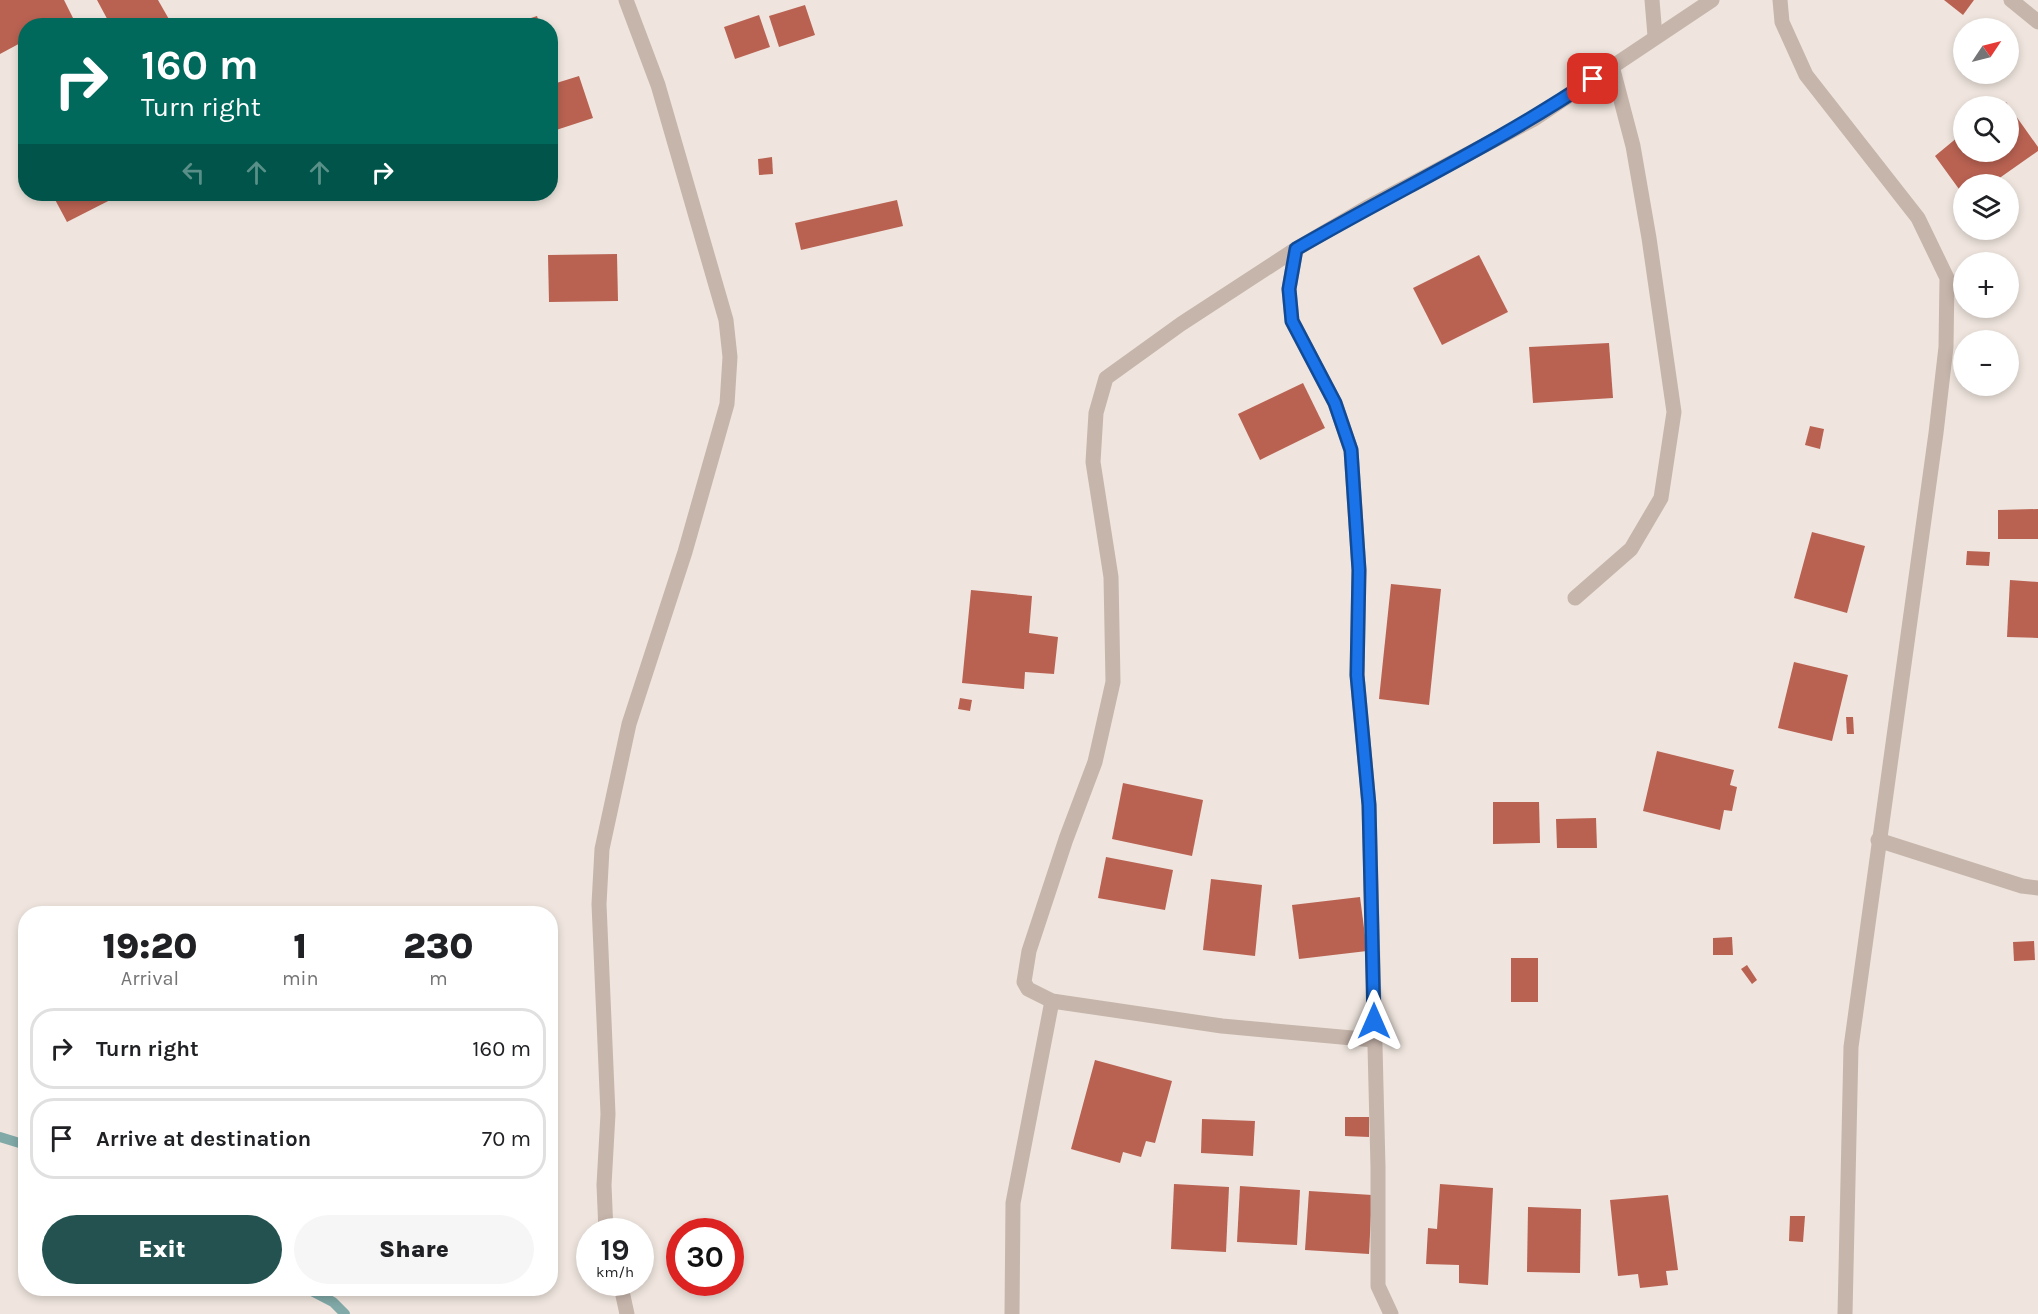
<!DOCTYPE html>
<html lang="en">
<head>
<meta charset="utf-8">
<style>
	body { margin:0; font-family:Karla,sans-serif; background:#f6f6f6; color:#202124; height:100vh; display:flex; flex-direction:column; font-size:22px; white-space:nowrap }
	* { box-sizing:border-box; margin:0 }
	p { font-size:20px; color:#757577 }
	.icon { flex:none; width:33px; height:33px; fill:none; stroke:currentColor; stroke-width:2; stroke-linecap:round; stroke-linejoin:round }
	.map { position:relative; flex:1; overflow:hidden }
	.side { position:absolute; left:18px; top:906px; width:540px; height:390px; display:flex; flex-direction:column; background:#fff; border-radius:24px; box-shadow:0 3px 9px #0003 }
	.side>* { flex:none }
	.guide { position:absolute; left:18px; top:18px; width:540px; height:183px; border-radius:24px; box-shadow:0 3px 9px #0003; background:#00695c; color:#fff; overflow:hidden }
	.needle { width:39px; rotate:55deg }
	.tools { position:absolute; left:1953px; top:18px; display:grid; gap:12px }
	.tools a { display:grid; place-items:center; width:66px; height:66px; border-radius:50%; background:#fff; box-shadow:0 3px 9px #0003; font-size:30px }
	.speed { position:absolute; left:576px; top:1218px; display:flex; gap:12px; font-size:30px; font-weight:700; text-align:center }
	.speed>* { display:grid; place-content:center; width:78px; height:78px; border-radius:50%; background:#fff; box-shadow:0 3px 9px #0003; line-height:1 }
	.speed small { font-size:15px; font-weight:400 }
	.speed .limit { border:9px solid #d22; background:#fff; color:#111 }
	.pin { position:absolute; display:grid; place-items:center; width:51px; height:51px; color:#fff; margin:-26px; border-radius:12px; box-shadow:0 3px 9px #0006 }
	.me { position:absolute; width:66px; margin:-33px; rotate:0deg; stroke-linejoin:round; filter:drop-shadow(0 0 4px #0008) }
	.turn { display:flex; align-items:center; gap:21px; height:126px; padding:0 24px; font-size:27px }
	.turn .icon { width:78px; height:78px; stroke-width:2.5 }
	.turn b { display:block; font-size:42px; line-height:51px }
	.lanes { display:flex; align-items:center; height:57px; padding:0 24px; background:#0003; justify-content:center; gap:30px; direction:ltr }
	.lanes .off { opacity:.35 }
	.eta { display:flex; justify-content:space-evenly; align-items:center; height:102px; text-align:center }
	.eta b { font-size:36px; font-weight:800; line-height:42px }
	.cta { display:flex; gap:12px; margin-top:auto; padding:12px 24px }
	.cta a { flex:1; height:69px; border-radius:36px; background:#235250; color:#fff; font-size:24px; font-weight:800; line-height:69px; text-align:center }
	.cta a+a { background:#f6f6f6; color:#202124 }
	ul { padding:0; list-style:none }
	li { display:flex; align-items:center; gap:18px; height:81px; margin:0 12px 9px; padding:0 12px; border:3px solid #e0e0e0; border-radius:24px }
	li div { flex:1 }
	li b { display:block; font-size:22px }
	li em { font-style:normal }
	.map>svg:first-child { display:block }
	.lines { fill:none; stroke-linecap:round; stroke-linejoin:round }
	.stream { stroke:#80a9a7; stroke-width:10 }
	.building { fill:#b96252 }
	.minor { stroke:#c6b5ab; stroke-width:15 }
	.route-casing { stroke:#114b97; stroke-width:15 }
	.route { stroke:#1a73e8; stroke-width:10 }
</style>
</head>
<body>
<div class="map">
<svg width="2038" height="1314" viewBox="0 0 2038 1314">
	<rect width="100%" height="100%" fill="#efe5de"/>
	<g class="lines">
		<g class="stream">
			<polyline points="0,1137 26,1145"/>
			<polyline points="306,1288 333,1302 345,1314"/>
		</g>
	</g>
	<g class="building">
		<polygon points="0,0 64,0 75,22 68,26 26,26 26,40 0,54"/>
		<polygon points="97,0 158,0 170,21 162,26 111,26"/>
		<polygon points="1944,0 1974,0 1963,15"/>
		<polygon points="805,5 815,35 779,47 769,16"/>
		<polygon points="759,15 770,47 735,59 724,27"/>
		<polygon points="537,16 540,26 510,26 510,25"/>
		<polygon points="579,76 593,118 550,132 550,85"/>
		<polygon points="2006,102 2038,147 2038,151 1991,184 1984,179 1976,184 1964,184 1964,196 1935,156 1964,132 1964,152 2008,152 2008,106 2000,106"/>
		<polygon points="772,157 773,174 759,175 758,159"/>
		<polygon points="52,194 122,194 67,222"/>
		<polygon points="897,200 903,226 801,250 795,223"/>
		<polygon points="617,254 618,301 549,302 548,255"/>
		<polygon points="1479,255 1508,312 1442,345 1413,288"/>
		<polygon points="1609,343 1613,398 1533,403 1529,347"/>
		<polygon points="1303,383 1325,428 1260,460 1238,414"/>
		<polygon points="1810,426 1824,429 1820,449 1805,445"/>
		<polygon points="2038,509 2038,539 1998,539 1998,510"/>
		<polygon points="1812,532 1865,546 1847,613 1794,598"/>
		<polygon points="1967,551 1990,552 1989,566 1966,565"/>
		<polygon points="2010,580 2038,582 2038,638 2007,637"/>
		<polygon points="1391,584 1441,589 1429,705 1379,699"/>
		<polygon points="971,590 1032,596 1029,633 1058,637 1054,674 1025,672 1024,689 962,683"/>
		<polygon points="1794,662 1848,675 1832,741 1778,728"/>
		<polygon points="960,698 972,700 970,711 958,709"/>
		<polygon points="1846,717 1853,717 1854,734 1847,734"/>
		<polygon points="1657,751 1734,770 1730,785 1737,787 1732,811 1724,810 1720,830 1643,811"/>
		<polygon points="1123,783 1203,800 1192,856 1112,839"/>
		<polygon points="1493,802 1539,802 1540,843 1493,844"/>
		<polygon points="1596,818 1597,848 1557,848 1556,819"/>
		<polygon points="1106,857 1173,870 1165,910 1098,898"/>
		<polygon points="1211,879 1262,885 1255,956 1203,950"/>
		<polygon points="1360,897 1367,951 1299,959 1292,905"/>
		<polygon points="1732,937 1733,955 1713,955 1713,938"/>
		<polygon points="2034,941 2035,960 2014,961 2013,942"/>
		<rect x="1511" y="958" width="27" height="44"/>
		<polygon points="1747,965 1757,980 1752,984 1741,969"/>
		<polygon points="1095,1060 1172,1081 1155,1143 1146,1141 1141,1157 1123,1152 1120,1163 1071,1149"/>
		<polygon points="1345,1117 1369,1117 1369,1137 1345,1136"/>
		<polygon points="1202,1119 1255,1121 1253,1156 1201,1153"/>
		<polygon points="1174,1184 1229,1187 1226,1252 1171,1249"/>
		<polygon points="1440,1184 1493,1188 1488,1285 1459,1283 1459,1265 1426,1264 1428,1228 1437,1229"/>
		<polygon points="1240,1186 1300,1190 1297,1245 1237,1242"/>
		<polygon points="1309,1191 1372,1195 1369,1254 1305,1250"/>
		<polygon points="1668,1195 1678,1270 1666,1271 1668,1285 1640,1288 1638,1274 1618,1276 1610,1200"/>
		<polygon points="1528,1207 1581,1209 1580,1273 1527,1272"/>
		<polygon points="1790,1216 1805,1216 1803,1242 1789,1241"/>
	</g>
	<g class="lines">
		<g class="minor">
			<polyline points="1652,0 1655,36"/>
			<polyline points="1780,0 1782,22 1806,75 1918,218 1947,278 1946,347 1936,433 1851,1047 1845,1314"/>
			<polyline points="2011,0 2038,22"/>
			<polyline points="1296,249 1289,289 1292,321 1335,403 1351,450 1359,570 1357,675 1369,805 1378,1167 1378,1286 1391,1314"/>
			<polyline points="1575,598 1631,549 1661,498 1674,412 1649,238 1633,146 1612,66"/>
			<polyline points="1878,840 2022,886 2038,888"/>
			<polyline points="1374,1040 1222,1026 1052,1001 1028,989 1024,982 1029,951 1066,839 1095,762 1113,682 1111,577 1093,462 1096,413 1106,378 1181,324 1296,249 1366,208 1534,119 1712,0"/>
			<polyline points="606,1232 604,1185 608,1114 599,904 602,849 629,724 685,552 727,404 730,357 726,320 658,85 626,0"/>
			<polyline points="620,1282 627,1314"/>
			<polyline points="1012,1314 1013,1203 1052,1001"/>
		</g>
	</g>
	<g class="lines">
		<g class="route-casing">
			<path id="route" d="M1374 1021 1369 805 1357 675 1359 570 1351 450 1335 403 1292 321 1289 289 1296 249C1394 192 1498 143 1593 79"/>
		</g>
		<use href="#route" class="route"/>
	</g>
</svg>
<div class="tools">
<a><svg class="needle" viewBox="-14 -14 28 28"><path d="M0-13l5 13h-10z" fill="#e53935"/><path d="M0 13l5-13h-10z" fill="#757577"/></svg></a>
<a><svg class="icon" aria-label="search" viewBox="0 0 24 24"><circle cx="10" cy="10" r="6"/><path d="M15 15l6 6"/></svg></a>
<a><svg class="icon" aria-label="layers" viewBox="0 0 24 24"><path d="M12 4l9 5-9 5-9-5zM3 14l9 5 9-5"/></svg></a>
<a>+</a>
<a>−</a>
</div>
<div class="speed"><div>19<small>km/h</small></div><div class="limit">30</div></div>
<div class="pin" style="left:1593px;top:79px;background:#d93025"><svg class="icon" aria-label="arrive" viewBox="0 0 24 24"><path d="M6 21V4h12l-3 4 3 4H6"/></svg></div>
<svg class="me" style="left:1374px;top:1021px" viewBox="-20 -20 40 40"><path d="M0-17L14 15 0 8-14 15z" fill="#1a73e8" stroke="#fff" stroke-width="4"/></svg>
<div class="guide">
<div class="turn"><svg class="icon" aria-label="right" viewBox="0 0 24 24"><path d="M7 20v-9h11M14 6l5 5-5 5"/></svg><div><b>160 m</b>Turn right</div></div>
<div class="lanes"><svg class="icon off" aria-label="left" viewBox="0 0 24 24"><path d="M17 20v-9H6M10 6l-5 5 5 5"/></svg><svg class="icon off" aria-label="ahead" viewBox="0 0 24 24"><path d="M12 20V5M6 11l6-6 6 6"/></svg><svg class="icon off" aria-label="ahead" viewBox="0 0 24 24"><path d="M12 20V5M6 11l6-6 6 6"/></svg><svg class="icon" aria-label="right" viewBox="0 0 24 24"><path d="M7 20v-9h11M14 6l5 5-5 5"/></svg></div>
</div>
<section class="side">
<div class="eta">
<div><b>19:20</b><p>Arrival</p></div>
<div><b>1</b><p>min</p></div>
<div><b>230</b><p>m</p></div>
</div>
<ul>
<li><svg class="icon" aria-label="right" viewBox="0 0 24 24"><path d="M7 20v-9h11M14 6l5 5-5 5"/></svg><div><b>Turn right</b></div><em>160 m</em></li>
<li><svg class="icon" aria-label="arrive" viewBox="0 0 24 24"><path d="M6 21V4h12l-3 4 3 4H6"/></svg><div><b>Arrive at destination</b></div><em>70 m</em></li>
</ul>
<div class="cta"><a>Exit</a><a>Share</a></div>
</section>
</div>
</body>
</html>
